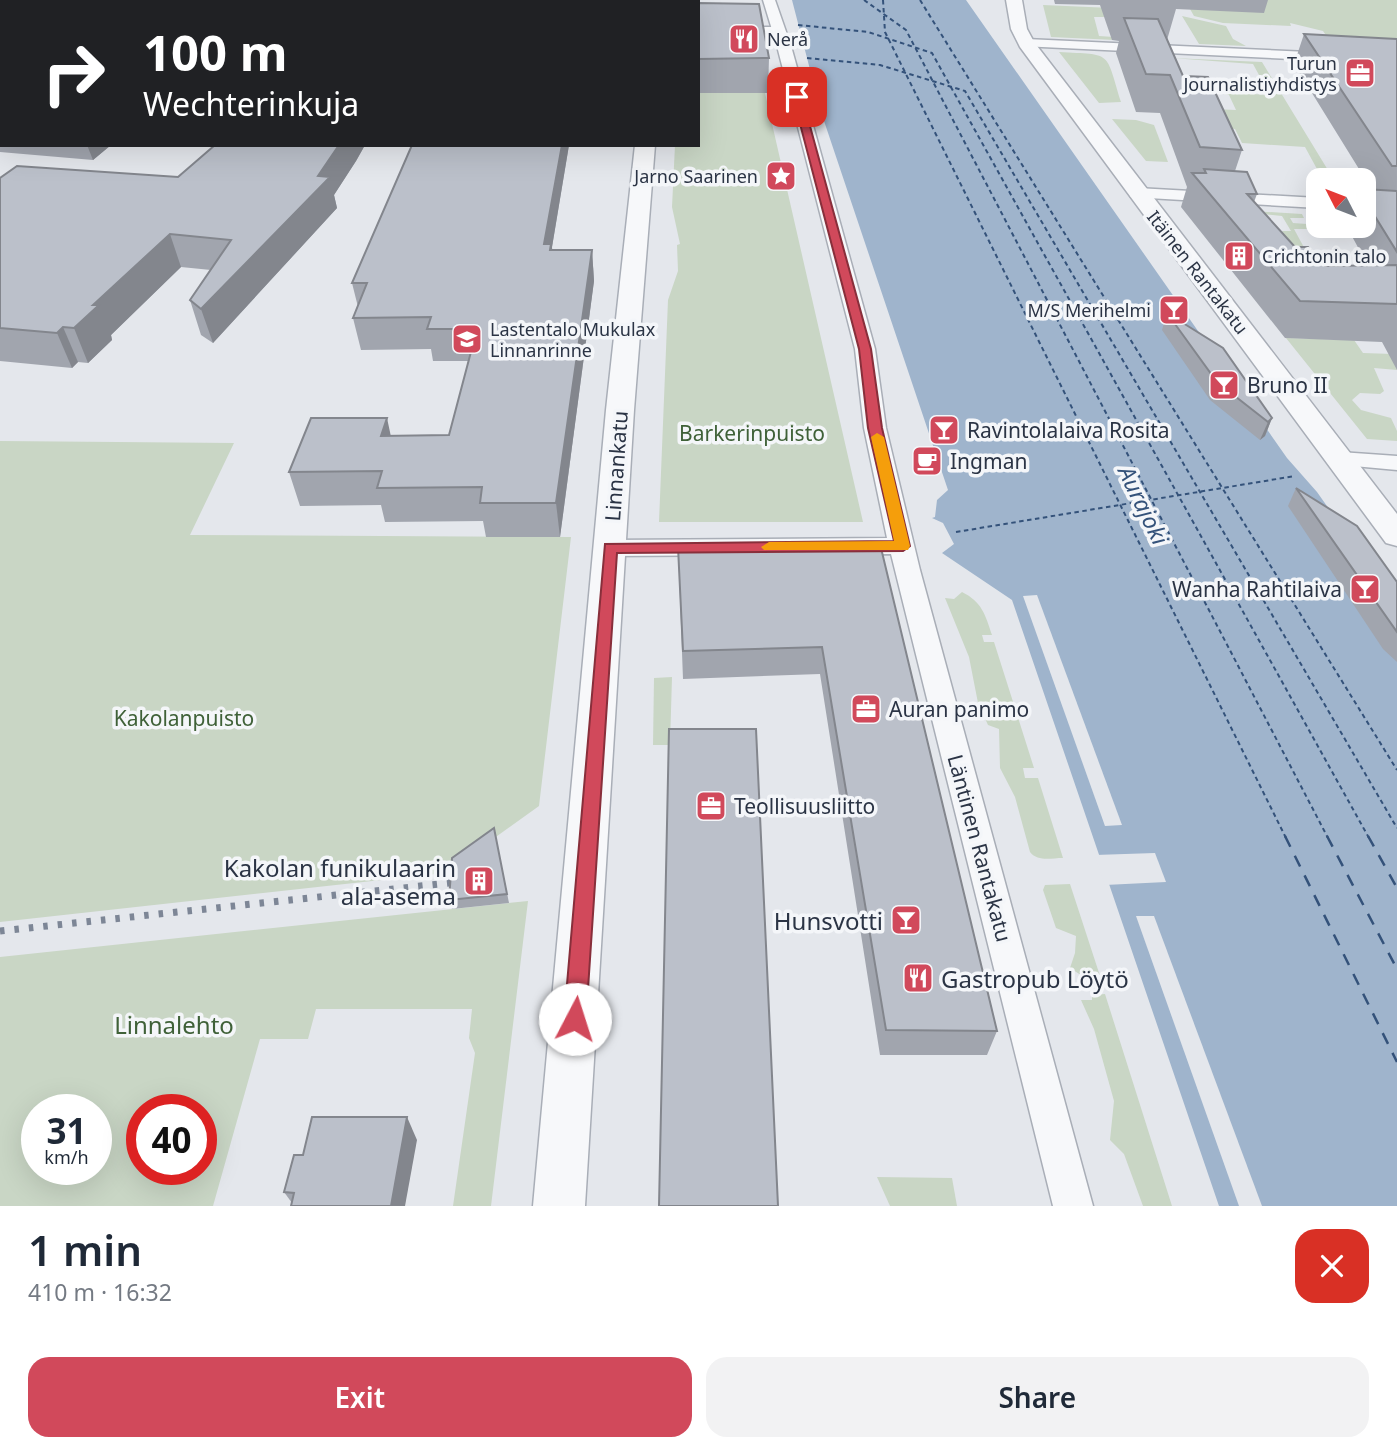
<!DOCTYPE html>
<html lang="en">
<head>
<meta charset="utf-8">
<style>
	body { margin:0; font-family:"Noto Sans",sans-serif; background:#f2f2f3; color:#1f2937; height:100vh; display:flex; flex-direction:column; font-size:26px; white-space:nowrap }
	* { box-sizing:border-box; margin:0 }
	p { font-size:23px; color:#747a83 }
	.icon { flex:none; width:38px; height:38px; fill:none; stroke:currentColor; stroke-width:2; stroke-linecap:round; stroke-linejoin:round }
	.map { position:relative; height:1206px; overflow:hidden }
	.side { display:flex; flex-direction:column; background:#fff; flex:1 }
	.side>* { flex:none }
	.hud { position:absolute; left:0px; top:0px; width:700px; height:147px; box-shadow:0 7px 28px #0002; background:#202124; color:#fff; overflow:hidden }
	.needle { width:46px; rotate:312deg }
	.fabs { position:absolute; left:1306px; top:168px; display:grid; gap:14px }
	.fabs a { display:grid; place-items:center; width:70px; height:70px; border-radius:14px; background:#fff; box-shadow:0 7px 28px #0002; font-size:35px }
	.speed { position:absolute; left:21px; top:1094px; display:flex; gap:14px; font-size:35px; font-weight:700; text-align:center }
	.speed>* { display:grid; place-content:center; width:91px; height:91px; border-radius:50%; background:#fff; box-shadow:0 7px 28px #0002; line-height:1 }
	.speed small { font-size:18px; font-weight:400 }
	.speed .limit { border:10px solid #d22; background:#fff; color:#111 }
	.pin { position:absolute; display:grid; place-items:center; width:60px; height:60px; color:#fff; margin:-30px; border-radius:14px; box-shadow:0 4px 10px #0006 }
	.me { position:absolute; width:77px; margin:-38px; rotate:5deg; stroke-linejoin:round; filter:drop-shadow(0 0 5px #0008) }
	.turn { display:flex; align-items:center; gap:24px; height:147px; padding:0 28px; font-size:32px }
	.turn .icon { width:91px; height:91px; stroke-width:2.5 }
	.turn b { display:block; font-size:49px; line-height:60px }
	.round { display:grid; place-items:center; flex:none; width:74px; height:74px; border-radius:21px; background:#f2f2f3 }
	.head { display:flex; align-items:center; justify-content:space-between; height:119px; padding:0 28px }
	h1 { font-size:42px; font-weight:600; line-height:52px }
	.action { display:flex; gap:14px; margin-top:auto; padding:14px 28px }
	.action a { flex:1; height:80px; border-radius:21px; background:#d1495b; color:#fff; font-size:28px; font-weight:600; line-height:80px; text-align:center }
	.action a+a { background:#f2f2f3; color:#1f2937 }
	.map>svg:first-child { display:block }
	.green { fill:#c9d6c5; fill-rule:evenodd }
	.water { fill:#9fb4cc }
	.pier { fill:#e4e7ec }
	.lines { fill:none; stroke-linecap:round; stroke-linejoin:round }
	.ferry-far1 { stroke:#34527a; stroke-width:2; stroke-dasharray:4.5 3.5; stroke-linecap:butt }
	.ferry { stroke:#34527a; stroke-width:2.5; stroke-dasharray:12 10; stroke-linecap:butt }
	.pedestrian-casing { stroke:#a9aeb7; stroke-width:3 }
	.minor-casing { stroke:#a9aeb7; stroke-width:3 }
	.tertiary-casing { stroke:#a9aeb7; stroke-width:3 }
	.pedestrian { fill:#f7f8fa; fill-rule:evenodd }
	.minor { fill:#f7f8fa; fill-rule:evenodd }
	.tertiary { fill:#f7f8fa; fill-rule:evenodd }
	.rail { stroke:#7d8696; stroke-width:7; stroke-dasharray:4.5 10; stroke-linecap:butt }
	.wall { fill:#a1a5ae }
	.shaded-wall { fill:#83868d }
	.building { fill:#bbc0ca; stroke:#83868d; stroke-width:2 }
	.route { fill:#d1495b; stroke:#882f3b; stroke-width:2 }
	.slow { fill:#f59e0b }
	.labels { text-anchor:middle; dominant-baseline:central; stroke-width:7; stroke-linejoin:round; paint-order:stroke }
	.far-poi-label { font-size:18px; fill:#2b3445; stroke:#f4f6f9; text-anchor:start }
	.far-street-label { font-size:18px; fill:#2b3445; stroke:#f4f6f9 }
	.poi-label { font-size:21px; fill:#2b3445; stroke:#f4f6f9; text-anchor:start }
	.park-label { font-size:21px; fill:#3f6138; stroke:#f4f6f9 }
	.street-label { font-size:21px; fill:#2b3445; stroke:#f4f6f9 }
	.water-label { font-size:23px; font-style:italic; fill:#34527a; stroke:#f4f6f9 }
	.near-poi-label { font-size:24px; fill:#2b3445; stroke:#f4f6f9; text-anchor:end }
	.near-park-label { font-size:24px; fill:#3f6138; stroke:#f4f6f9 }
</style>
</head>
<body>
<div class="map">
<svg width="1397" height="1206" viewBox="0 0 1397 1206">
	<rect width="100%" height="100%" fill="#e4e7ec"/>
	<g class="green">
		<polygon points="1211,0 1397,0 1397,53 1337,51 1323,31 1290,23 1291,26 1223,23 1194,16 1190,9 1217,10"/>
		<polygon points="1043,5 1112,8 1112,17 1094,17 1099,36 1114,37 1115,40 1051,37"/>
		<polygon points="1182,16 1226,26 1233,39 1246,46 1199,44"/>
		<path d="M1059 52C1113 55 1105 50 1121 102L1099 103Z"/>
		<polygon points="1172,58 1262,62 1334,180 1323,180 1305,147 1242,143 1235,129 1221,128 1213,109 1236,110 1229,95 1215,92 1270,95 1253,64"/>
		<polygon points="698,93 765,93 863,522 659,522 668,300 678,271 677,245 680,244 672,207 675,145 698,145"/>
		<polygon points="1112,119 1136,120 1154,125 1168,162 1146,161"/>
		<polygon points="1219,209 1302,214 1304,218 1290,218 1293,223 1307,224 1311,229 1294,229 1307,253 1297,253 1282,231 1291,231 1282,216"/>
		<polygon points="1286,338 1354,340 1363,353 1393,354 1397,370 1374,368 1384,391 1380,394 1360,393 1352,400 1361,410 1391,418 1397,431 1397,441 1367,439"/>
		<polygon points="0,441 234,443 190,535 571,537 539,806 454,867 454,872 0,922"/>
		<path d="M962 592C982 602 985 614 992 635H982L984 642H994L1034 768H1023L1025 778H1038L1063 858C1051 858 1038 862 1030 852L1015 797 1000 768 999 729 988 725 978 703 969 657 945 598 954 599Z"/>
		<polygon points="672,677 670,745 653,745 654,678"/>
		<polygon points="1070,884 1101,979 1087,979 1070,968 1075,953 1076,936 1056,928 1043,890 1045,885"/>
		<path d="M528 901 491 1206H453L475 1053 469 1038 472 1009H316L308 1039H260L213 1206H0V957ZM37 1110H96V1169H37ZM142 1110H201V1169H142Z"/>
		<polygon points="1105,994 1172,1206 1143,1206 1124,1154 1110,1140 1114,1101 1094,1029 1081,1000 1092,1000 1092,995"/>
		<polygon points="877,1177 952,1178 957,1206 890,1206"/>
	</g>
	<polygon class="water" points="792,0 966,0 1287,458 1317,492 1397,605 1397,1206 1219,1206 1012,600 942,553 954,544 943,523 932,518 935,517 937,500 948,490 821,112"/>
	<g class="pier">
		<polygon points="1037,595 1122,825 1105,826 1023,596"/>
		<polygon points="1155,853 1166,882 1105,885 1095,855"/>
		<polygon points="1136,916 1154,916 1262,1206 1239,1206"/>
	</g>
	<g class="lines">
		<g class="ferry-far1">
			<polyline points="864,0 906,30 1328,838"/>
			<polyline points="883,0 885,32 1286,838"/>
			<polyline points="920,0 1397,770"/>
			<polyline points="798,25 868,32 932,53 1369,838"/>
			<polyline points="807,58 880,65 965,91 1397,828"/>
			<polyline points="956,532 1295,476"/>
		</g>
		<g class="ferry">
			<polyline points="1285,836 1397,1062"/>
			<polyline points="1327,836 1397,969"/>
			<polyline points="1368,836 1397,888"/>
		</g>
		<g class="pedestrian-casing">
			<polygon id="pedestrian" points="698,27 779,27 784,30 779,33 698,33"/>
		</g>
		<g class="minor-casing">
			<g id="minor">
				<polygon points="763,0 775,0 791,46 875,349 886,428 920,570 1093,1206 1053,1206 891,554 610,556 601,554 598,548 601,542 610,540 887,538 864,428 855,349 777,46"/>
				<polygon points="1026,39 1397,56 1397,64 1021,46 1019,43"/>
				<polygon points="0,54 2,54 0,63"/>
				<polygon points="1137,188 1318,198 1318,208 1131,197 1129,193 1131,189"/>
				<polygon points="1340,452 1397,456 1397,470 1332,464 1329,459 1332,454"/>
			</g>
		</g>
		<g class="tertiary-casing">
			<g id="tertiary">
				<polygon points="665,0 681,0 664,2"/>
				<polygon points="1006,0 1022,0 1027,29 1034,42 1397,514 1397,546 1386,543 1020,47 1011,29"/>
				<polygon points="635,145 655,145 634,410 585,1206 533,1206 606,410"/>
			</g>
		</g>
		<use href="#pedestrian" class="pedestrian"/>
		<use href="#minor" class="minor"/>
		<use href="#tertiary" class="tertiary"/>
		<polyline class="rail" points="0,931 468,881"/>
	</g>
	<g class="wall">
		<polygon points="1054,0 1268,0 1264,13 1176,9 1167,40 1183,76 1242,150 1235,171 1257,194 1254,202 1295,247 1325,266 1368,266 1347,227 1347,226 1363,226 1363,191 1364,189 1372,190 1294,64 1304,34 1397,39 1397,370 1382,342 1285,338 1181,207 1187,187 1160,113 1136,112 1116,53 1119,41 1112,40 1100,5 1055,4"/>
		<polygon points="698,3 769,58 768,93 698,93"/>
		<polygon points="0,123 2,123 2,145 111,145 93,160 0,152"/>
		<polygon points="215,145 365,145 356,161 334,195 337,208 213,343 201,335 190,300 211,270 181,267 111,335 112,340 88,363 78,362 72,368 0,361 0,178 178,177"/>
		<polygon points="569,145 552,247 552,250 592,250 594,281 560,537 486,537 483,521 385,522 381,505 300,506 289,472 391,436 449,435 469,361 433,361 431,349 361,350 353,318 358,307 352,283"/>
		<polygon points="1167,313 1272,418 1265,436 1260,440 1210,400 1162,330"/>
		<polygon points="1296,488 1397,582 1397,662 1383,649 1288,506"/>
		<polygon points="678,547 881,548 997,1031 987,1055 880,1055 820,674 683,679"/>
		<polygon points="494,828 509,903 452,909 449,900"/>
		<polygon points="417,1140 292,1203 284,1192 303,1155"/>
	</g>
	<g class="shaded-wall">
		<polygon points="47,0 92,0 89,2 45,2"/>
		<polygon points="611,0 628,0 627,2 610,2"/>
		<polygon points="2,20 2,46 0,42 0,21"/>
		<polygon points="87,145 111,145 93,160"/>
		<polygon points="339,145 365,145 356,161 334,195 337,208 213,343 201,309 318,176"/>
		<polygon points="562,145 569,145 552,247 554,274 544,244"/>
		<polygon points="170,234 181,267 111,335 112,340 88,363 74,328 93,305"/>
		<polygon points="592,250 594,281 560,537 556,503"/>
		<polygon points="63,327 78,362 72,368 57,333"/>
		<polygon points="387,418 394,451 381,436"/>
		<polygon points="1272,418 1265,436 1260,440 1268,422"/>
		<polygon points="407,1117 417,1140 405,1206 391,1206"/>
	</g>
	<g class="building">
		<polygon points="0,0 47,0 45,2 2,2 2,20 0,21"/>
		<polygon points="156,0 311,0 313,2 142,2"/>
		<polygon points="578,0 611,0 610,2 577,2"/>
		<polygon points="698,3 759,4 769,58 698,59"/>
		<polygon points="1124,18 1158,19 1183,76 1208,77 1242,150 1200,147 1170,75 1146,74"/>
		<polygon points="1304,34 1397,39 1397,166 1392,166"/>
		<polygon points="2,89 2,123 0,123 0,90"/>
		<polygon points="215,145 339,145 318,176 330,177 201,309 190,300 231,240 170,234 93,305 99,305 74,328 63,327 57,333 0,328 0,178 17,166 178,177"/>
		<polygon points="412,145 562,145 544,244 551,244 550,250 592,250 556,503 480,503 482,487 377,488 382,471 289,472 311,418 387,418 381,436 449,435 477,329 427,329 431,317 353,318 367,283 352,283"/>
		<polygon points="1204,169 1247,172 1257,194 1247,194 1295,247 1308,247 1325,266 1397,265 1397,304 1300,301 1192,173 1206,173"/>
		<polygon points="1364,189 1397,191 1397,252 1363,197 1363,193 1367,193"/>
		<polygon points="1167,313 1223,348 1272,418 1268,422 1217,382"/>
		<polygon points="1296,488 1357,526 1397,582 1397,632"/>
		<polygon points="678,547 881,548 997,1031 886,1030 822,647 683,651"/>
		<polygon points="669,729 756,729 778,1206 659,1206"/>
		<polygon points="494,828 507,894 449,900 452,858"/>
		<polygon points="312,1117 407,1117 391,1206 291,1206 294,1193 284,1192 294,1155 303,1155"/>
	</g>
	<polygon class="route" points="797,94 802,97 871,349 882,428 910,546 903,551 617,553 586,1019 583,1026 575,1029 567,1026 564,1019 605,544 894,541 868,428 859,349 793,97"/>
	<polygon class="slow" points="877,433 884,437 910,546 908,550 764,550 761,547 769,542 894,541 871,437"/>
	<defs>
		<g id="restaurant-square" transform="scale(1.575)"><rect x="-9" y="-9" width="18" height="18" rx="4" fill="#d1495b" stroke="#f4f6f9"/><path d="M-5-6h1v4h1v-4h1v4h1v-4h1v5L-1.5 .5V6h-2V.5L-5-1ZM5-6V6H3V1.5H1.5Q1.5-4 5-6Z" fill="#fff"/></g>
		<g id="office-square" transform="scale(1.575)"><rect x="-9" y="-9" width="18" height="18" rx="4" fill="#d1495b" stroke="#f4f6f9"/><path d="M-6-3h4V-5.5h4V-3h4V5H-6ZM-1-4.5V-3h2v-1.5ZM-6 0V1H6V0Z" fill="#fff"/></g>
		<g id="sight-square" transform="scale(1.575)"><rect x="-9" y="-9" width="18" height="18" rx="4" fill="#d1495b" stroke="#f4f6f9"/><path d="M0-6L1.8-2.2L6-1.7L2.9 1.2L3.7 5.4L0 3.3L-3.7 5.4L-2.9 1.2L-6-1.7L-1.8-2.2Z" fill="#fff"/></g>
		<g id="building-square" transform="scale(1.575)"><rect x="-9" y="-9" width="18" height="18" rx="4" fill="#d1495b" stroke="#f4f6f9"/><path d="M-4-6H4V6H1V3H-1V6H-4ZM-2.5-4.3h1.7v1.8h-1.7ZM.8-4.3h1.7v1.8H.8ZM-2.5-1h1.7V.8h-1.7ZM.8-1h1.7V.8H.8Z" fill="#fff"/></g>
		<g id="bar-square" transform="scale(1.575)"><rect x="-9" y="-9" width="18" height="18" rx="4" fill="#d1495b" stroke="#f4f6f9"/><path d="M-6-5H6L.8 .8V4.5H3.5V6h-7V4.5H-.8V.8Z" fill="#fff"/></g>
		<g id="school-square" transform="scale(1.575)"><rect x="-9" y="-9" width="18" height="18" rx="4" fill="#d1495b" stroke="#f4f6f9"/><path d="M0-5L7-2L0 1L-7-2ZM-4 1L0 2.5L4 1V4Q0 6-4 4Z" fill="#fff"/></g>
		<g id="cafe-square" transform="scale(1.575)"><rect x="-9" y="-9" width="18" height="18" rx="4" fill="#d1495b" stroke="#f4f6f9"/><path d="M-5.5-4.5H6V0H3Q3 3.5 0 3.5H-2.5Q-5.5 3.5-5.5 0ZM3-3.2v2h1.7v-2ZM-6 4.5H4V6H-6Z" fill="#fff"/></g>
	</defs>
	<g fill-rule="evenodd">
		<use href="#restaurant-square" x="744" y="39"/>
		<use href="#office-square" x="1360" y="73"/>
		<use href="#sight-square" x="781" y="176"/>
		<use href="#building-square" x="1239" y="256"/>
		<use href="#bar-square" x="1174" y="310"/>
		<use href="#school-square" x="467" y="339"/>
		<use href="#bar-square" x="1224" y="385"/>
		<use href="#bar-square" x="944" y="430"/>
		<use href="#cafe-square" x="927" y="461"/>
		<use href="#bar-square" x="1365" y="589"/>
		<use href="#office-square" x="866" y="709"/>
		<use href="#office-square" x="711" y="806"/>
		<use href="#building-square" x="479" y="881"/>
		<use href="#bar-square" x="906" y="920"/>
		<use href="#restaurant-square" x="918" y="978"/>
	</g>
	<g class="labels">
		<g class="far-poi-label">
			<text x="767" y="39">Nerå</text>
			<text x="1337" y="63" text-anchor="end">Turun<tspan x="1337" dy="21">Journalistiyhdistys</tspan></text>
			<text x="758" y="176" text-anchor="end">Jarno Saarinen</text>
			<text x="1262" y="256">Crichtonin talo</text>
			<text x="1151" y="310" text-anchor="end">M/S Merihelmi</text>
			<text x="490" y="329">Lastentalo Mukulax<tspan x="490" dy="21">Linnanrinne</tspan></text>
		</g>
		<g class="far-street-label">
			<text transform="translate(1198 272) rotate(52)">Itäinen Rantakatu</text>
		</g>
		<g class="poi-label">
			<text x="1247" y="385">Bruno II</text>
			<text x="967" y="430">Ravintolalaiva Rosita</text>
			<text x="950" y="461">Ingman</text>
			<text x="1342" y="589" text-anchor="end">Wanha Rahtilaiva</text>
			<text x="889" y="709">Auran panimo</text>
			<text x="734" y="806">Teollisuusliitto</text>
		</g>
		<g class="park-label">
			<text x="752" y="433">Barkerinpuisto</text>
			<text x="184" y="718">Kakolanpuisto</text>
		</g>
		<g class="street-label">
			<text transform="translate(616 466) rotate(-86)">Linnankatu</text>
			<text transform="translate(980 848) rotate(75)">Läntinen Rantakatu</text>
		</g>
		<g class="water-label">
			<text transform="translate(1144 505) rotate(64)">Aurajoki</text>
		</g>
		<g class="near-poi-label">
			<text x="456" y="867">Kakolan funikulaarin<tspan x="456" dy="28">ala-asema</tspan></text>
			<text x="883" y="920">Hunsvotti</text>
			<text x="941" y="978" text-anchor="start">Gastropub Löytö</text>
		</g>
		<g class="near-park-label">
			<text x="174" y="1024">Linnalehto</text>
		</g>
	</g>
</svg>
<div class="fabs">
<a><svg class="needle" viewBox="-14 -14 28 28"><path d="M0-13l5 13h-10z" fill="#e53935"/><path d="M0 13l5-13h-10z" fill="#747a83"/></svg></a>
</div>
<div class="speed"><div>31<small>km/h</small></div><div class="limit">40</div></div>
<div class="pin" style="left:797px;top:97px;background:#d93025"><svg class="icon" aria-label="arrive" viewBox="0 0 24 24"><path d="M6 21V4h12l-3 4 3 4H6"/></svg></div>
<svg class="me" style="left:575px;top:1019px" viewBox="-20 -20 40 40"><circle r="19" fill="#fff"/><path d="M0-13L10 11 0 6-10 11z" fill="#d1495b"/></svg>
<div class="hud">
<div class="turn"><svg class="icon" aria-label="right" viewBox="0 0 24 24"><path d="M7 20v-9h11M14 6l5 5-5 5"/></svg><div><b>100 m</b>Wechterinkuja</div></div>
</div>
</div>
<section class="side">
<div class="head"><div><h1>1 min</h1><p>410 m · 16:32</p></div><a class="round" style="background:#d93025;color:#fff"><svg class="icon" aria-label="close" viewBox="0 0 24 24"><path d="M6 6l12 12M18 6L6 18"/></svg></a></div>
<div class="action"><a>Exit</a><a>Share</a></div>
</section>
</body>
</html>
